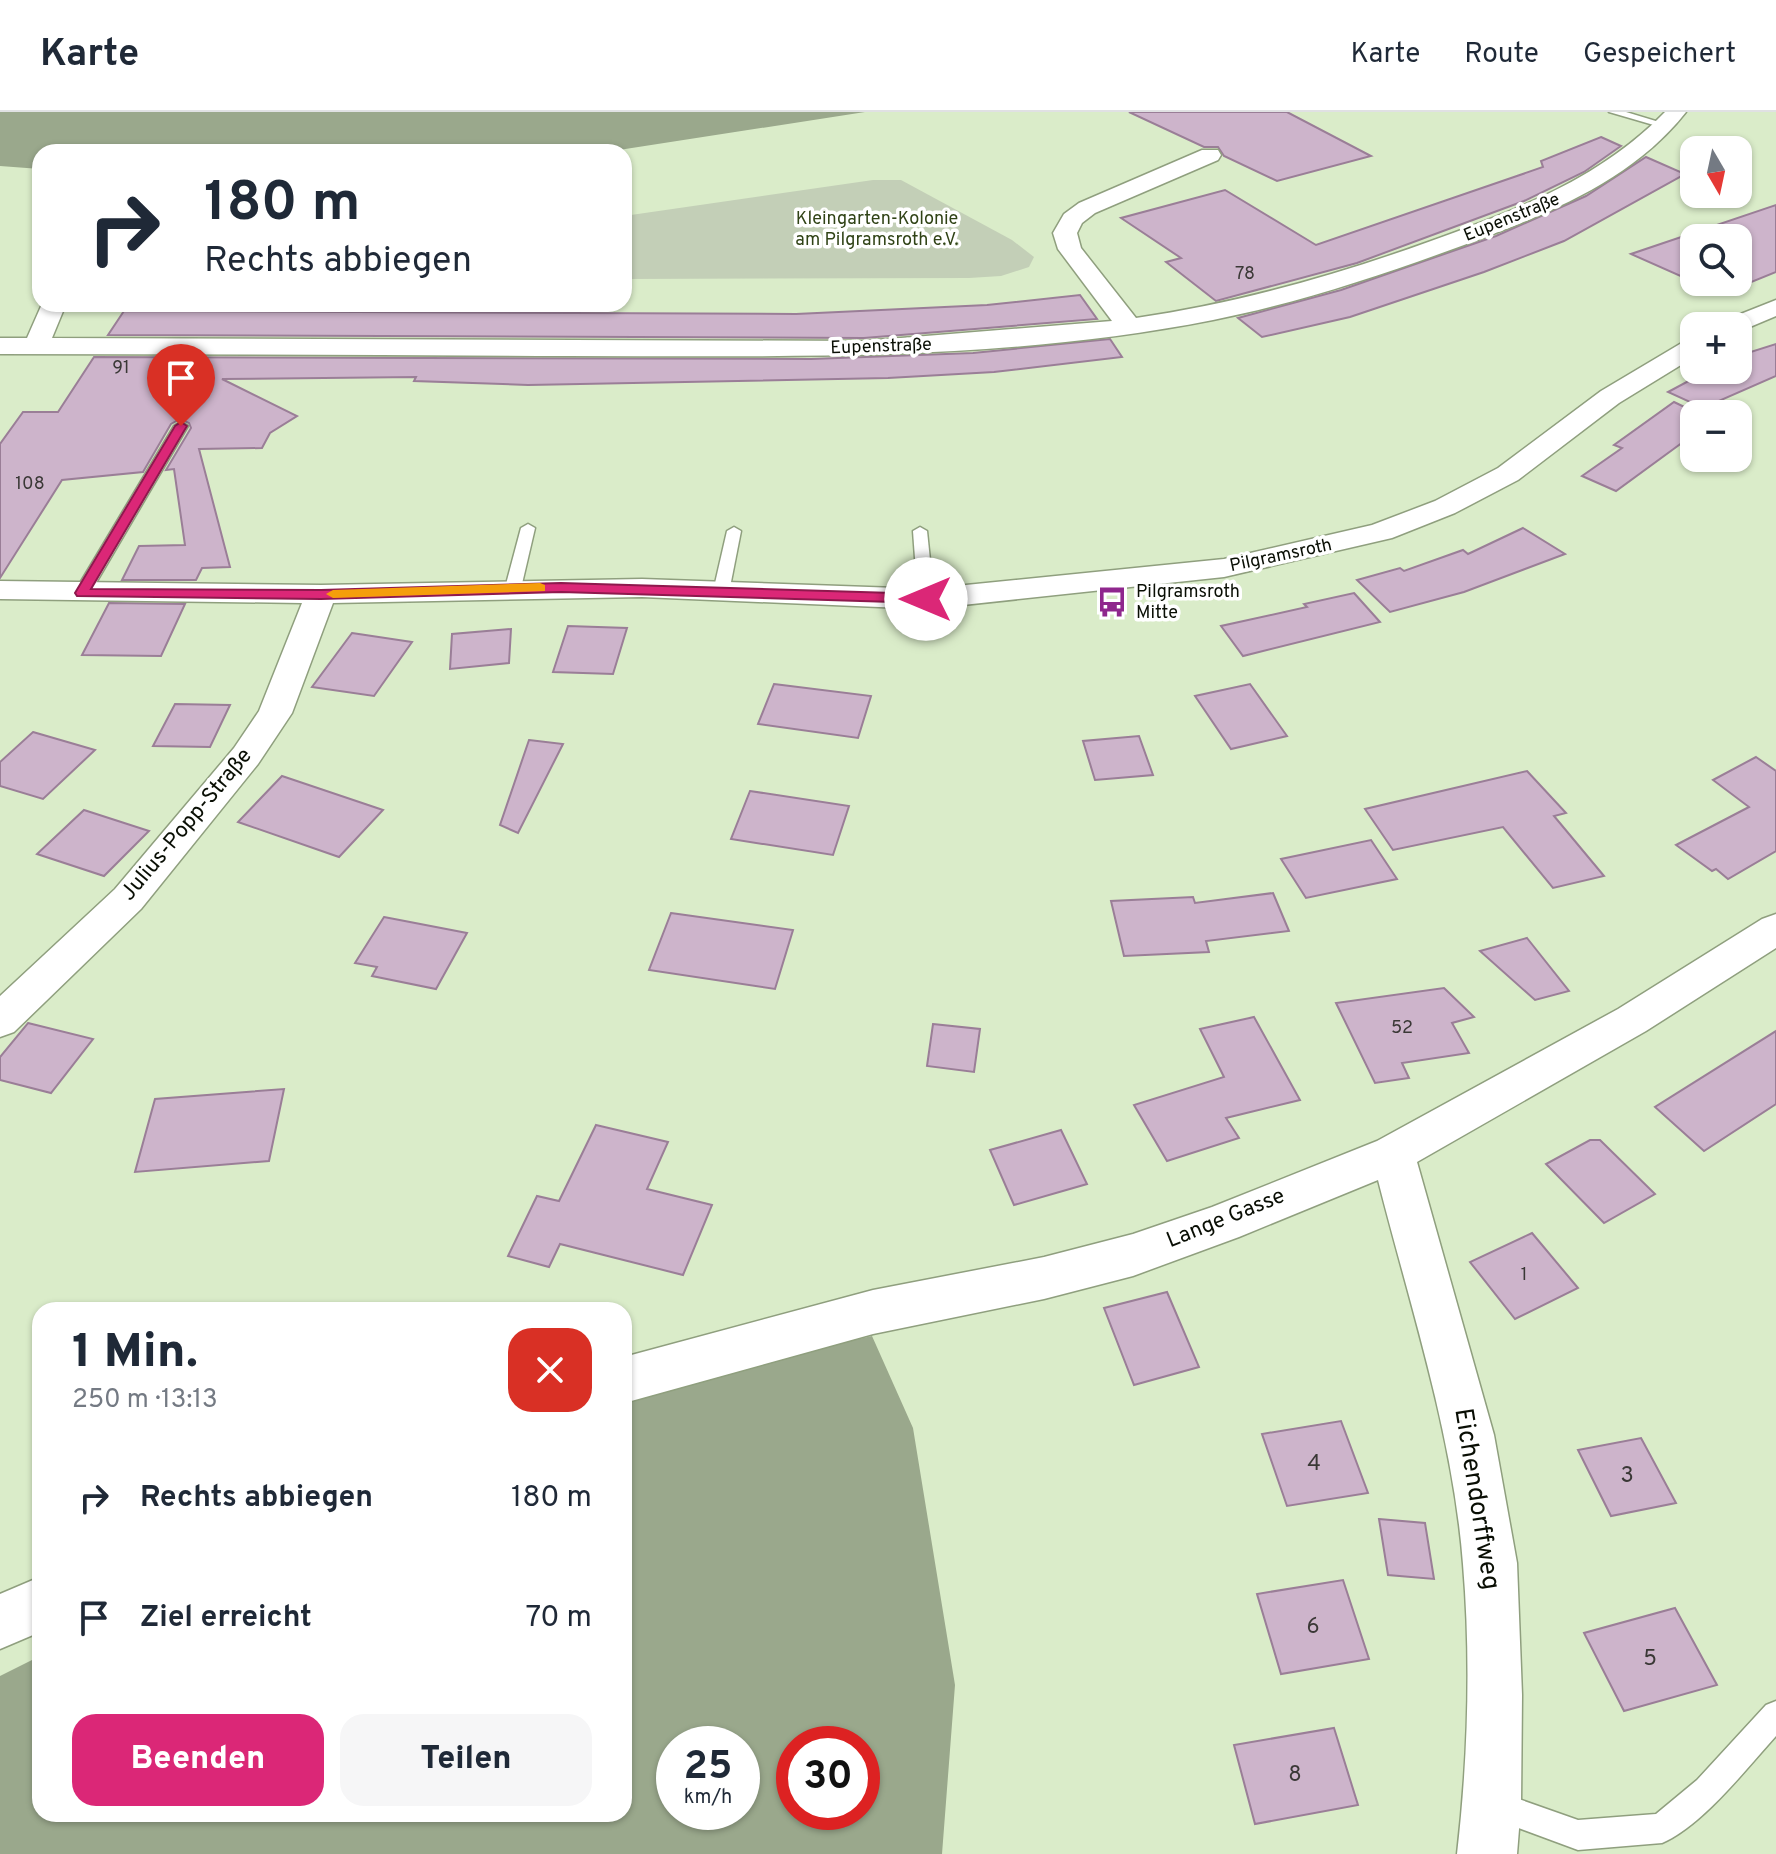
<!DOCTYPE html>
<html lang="de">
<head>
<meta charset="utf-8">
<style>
	body { margin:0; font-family:Overpass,sans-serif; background:#f6f6f7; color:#1f2937; height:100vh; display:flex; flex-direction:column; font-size:30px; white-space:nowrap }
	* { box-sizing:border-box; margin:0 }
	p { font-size:26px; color:#747a83 }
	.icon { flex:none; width:44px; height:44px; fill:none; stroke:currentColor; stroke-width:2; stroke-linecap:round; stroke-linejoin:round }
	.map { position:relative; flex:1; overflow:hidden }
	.sheet { position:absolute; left:32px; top:1190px; width:600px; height:520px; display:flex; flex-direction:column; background:#fff; border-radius:24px; box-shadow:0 2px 6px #0004 }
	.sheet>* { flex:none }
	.banner { position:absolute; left:32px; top:32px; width:600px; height:168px; border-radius:24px; box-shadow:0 2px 6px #0004; background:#fff; color:#1f2937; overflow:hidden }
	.needle { width:52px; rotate:171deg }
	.tools { position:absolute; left:1680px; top:24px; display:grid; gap:16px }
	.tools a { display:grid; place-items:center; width:72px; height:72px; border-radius:16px; background:#fff; box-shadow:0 2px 6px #0004; font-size:40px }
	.speed { position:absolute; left:656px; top:1614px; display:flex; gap:16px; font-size:40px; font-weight:700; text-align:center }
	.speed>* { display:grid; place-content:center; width:104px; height:104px; border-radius:50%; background:#fff; box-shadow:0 2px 6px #0004; line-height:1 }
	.speed small { font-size:20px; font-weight:400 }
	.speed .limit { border:12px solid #d22; background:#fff; color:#111 }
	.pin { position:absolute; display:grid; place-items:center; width:68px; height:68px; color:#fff; margin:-82px -34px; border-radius:50% 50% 50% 0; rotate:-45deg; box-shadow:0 0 8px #0007 }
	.pin .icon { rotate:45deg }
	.me { position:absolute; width:88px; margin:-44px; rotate:270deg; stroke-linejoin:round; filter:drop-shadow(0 0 6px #0008) }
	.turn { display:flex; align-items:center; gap:28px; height:168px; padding:0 40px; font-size:36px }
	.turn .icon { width:104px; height:104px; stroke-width:2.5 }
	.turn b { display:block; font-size:56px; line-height:68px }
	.round { display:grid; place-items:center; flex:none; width:84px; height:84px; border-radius:24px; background:#f6f6f7 }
	.overview { display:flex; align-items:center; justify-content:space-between; height:136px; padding:0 40px }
	h1 { font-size:48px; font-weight:800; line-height:60px }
	.primary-button { display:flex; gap:16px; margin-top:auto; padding:16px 40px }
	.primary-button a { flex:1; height:92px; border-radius:24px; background:#db2777; color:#fff; font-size:32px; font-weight:800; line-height:92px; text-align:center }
	.primary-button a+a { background:#f6f6f7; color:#1f2937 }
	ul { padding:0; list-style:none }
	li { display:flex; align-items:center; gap:24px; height:120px; padding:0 40px }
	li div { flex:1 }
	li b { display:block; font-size:30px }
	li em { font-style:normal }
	header { display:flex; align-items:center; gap:48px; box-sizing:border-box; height:112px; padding:0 40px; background:#fff; border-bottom:2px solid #e0e1e3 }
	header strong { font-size:38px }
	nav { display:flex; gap:44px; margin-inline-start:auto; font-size:28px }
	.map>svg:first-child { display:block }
	.green { fill:#c3cfb7 }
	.forest { fill:#9aa88c; fill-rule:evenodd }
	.building { fill:#cdb4cb; stroke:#9a7e97; stroke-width:2 }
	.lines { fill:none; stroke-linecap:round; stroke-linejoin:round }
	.service-casing { stroke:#8f9f7e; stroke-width:3 }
	.minor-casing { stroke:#8f9f7e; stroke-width:3 }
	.service { fill:#fff; fill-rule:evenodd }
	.minor { fill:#fff; fill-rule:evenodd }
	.route { fill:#db2777; stroke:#8e194d; stroke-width:2 }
	.slow { fill:#f59e0b }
	.labels { text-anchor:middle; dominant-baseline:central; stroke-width:7; stroke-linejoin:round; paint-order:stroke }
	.far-street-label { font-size:18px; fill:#090e04; stroke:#fff }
	.far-park-label { font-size:18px; fill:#304316; stroke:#fff }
	.number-label { font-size:18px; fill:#3a3836 }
	.far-poi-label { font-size:18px; fill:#090e04; stroke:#fff; text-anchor:start }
	.street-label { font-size:22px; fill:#090e04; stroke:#fff }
	.near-number-label { font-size:22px; fill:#3a3836 }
	.near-street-label { font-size:26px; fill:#090e04; stroke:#fff }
</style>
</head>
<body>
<header>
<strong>Karte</strong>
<nav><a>Karte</a><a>Route</a><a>Gespeichert</a></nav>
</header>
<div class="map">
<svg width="1776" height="1742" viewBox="0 0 1776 1742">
	<rect width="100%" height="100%" fill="#daecc9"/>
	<polygon class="green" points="873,68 901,68 1012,128 1034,145 1029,155 1001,164 969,166 624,167 624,104"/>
	<g class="forest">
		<polygon points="0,0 865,0 606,40 40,40 40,57 0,54"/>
		<path d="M872 1224 913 1316 955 1573 942 1742H0V1564L40 1544V1702H624V1287L691 1265ZM674 1632H742V1700H674ZM794 1632H862V1700H794Z"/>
	</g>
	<g class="building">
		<polygon points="1129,0 1287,0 1371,44 1277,69 1224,44 1218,35 1204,35"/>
		<polygon points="1601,25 1621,34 1584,60 1524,89 1357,151 1216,189 1166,150 1181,146 1121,106 1225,78 1316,133 1543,55 1541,49"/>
		<polygon points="1646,45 1685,62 1564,129 1484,160 1350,205 1262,225 1238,206 1341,178 1496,124 1586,84"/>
		<polygon points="1776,93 1776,160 1722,182 1694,170 1738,170 1738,126 1694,126 1694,170 1631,142"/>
		<polygon points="1080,183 1097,207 864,226 108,223 124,199 796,202 987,193"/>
		<polygon points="1110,227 1122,245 994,260 888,266 528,273 414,269 416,265 222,267 297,304 270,321 262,336 199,337 230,455 202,456 196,468 122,468 139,434 185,433 174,357 166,358 191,316 189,311 180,307 171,312 143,360 62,368 0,466 0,332 23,300 58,300 94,245 811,247 973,241"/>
		<polygon points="1776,232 1776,264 1703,296 1668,280 1709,258 1738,258 1738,244"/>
		<polygon points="1674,290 1699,302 1694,302 1694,322 1616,379 1582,364 1622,336 1614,333"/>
		<polygon points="1523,416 1565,442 1464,480 1390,500 1357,468 1400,456 1404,459 1463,438 1468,442"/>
		<polygon points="1354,481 1380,510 1243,544 1221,514 1307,495 1304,492"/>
		<polygon points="109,491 185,492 161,544 82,543"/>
		<polygon points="568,514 627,516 613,562 553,560"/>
		<polygon points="511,517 509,551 450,557 452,522"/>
		<polygon points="352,521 412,530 374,584 312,575"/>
		<polygon points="774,572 871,584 858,626 758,612"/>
		<polygon points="1250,572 1287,624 1231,637 1195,584"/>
		<polygon points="175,592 230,593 210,635 153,634"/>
		<polygon points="33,620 95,638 43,687 0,674 0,650"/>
		<polygon points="1139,624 1153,663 1095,668 1083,629"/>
		<polygon points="529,628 563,632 518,721 500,713"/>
		<polygon points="1756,645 1776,659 1776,739 1728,767 1716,757 1712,759 1676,733 1749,695 1713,668"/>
		<polygon points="1527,659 1566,701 1554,704 1604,764 1553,776 1503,715 1393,738 1365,697"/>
		<polygon points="282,664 383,698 339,745 238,710"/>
		<polygon points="750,679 849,694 833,743 731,727"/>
		<polygon points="84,698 149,719 104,764 37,742"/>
		<polygon points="1371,728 1397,767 1306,786 1281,747"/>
		<polygon points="1273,781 1289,819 1206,829 1209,840 1124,844 1111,789 1193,785 1195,791"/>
		<polygon points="671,801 793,818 775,877 649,858"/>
		<polygon points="384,805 467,821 436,877 372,864 377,855 355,851"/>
		<polygon points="1527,826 1569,879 1535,888 1480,839"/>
		<polygon points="1444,876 1474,905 1452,911 1469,941 1402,951 1409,966 1375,971 1336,891"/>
		<polygon points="1254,905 1300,988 1226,1006 1239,1026 1167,1049 1134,993 1224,965 1200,917"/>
		<polygon points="28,911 93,927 51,981 0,968 0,945"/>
		<polygon points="933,912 980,917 974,960 927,954"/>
		<polygon points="1776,919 1776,992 1704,1039 1655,995"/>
		<polygon points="284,977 269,1049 135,1060 155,987"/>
		<polygon points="596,1013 668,1030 647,1077 712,1093 683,1163 560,1132 549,1155 508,1144 537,1084 559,1089"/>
		<polygon points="1061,1018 1087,1072 1014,1093 990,1038"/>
		<polygon points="1590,1028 1600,1028 1655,1082 1604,1111 1546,1052"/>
		<polygon points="1532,1121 1578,1176 1515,1207 1470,1150"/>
		<polygon points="1167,1180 1199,1255 1134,1273 1104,1196"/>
		<polygon points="1341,1309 1368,1381 1287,1394 1262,1322"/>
		<polygon points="1641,1326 1676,1391 1611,1404 1578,1338"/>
		<polygon points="1379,1407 1425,1411 1434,1467 1388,1463"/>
		<polygon points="1343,1468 1369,1547 1281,1562 1257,1482"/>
		<polygon points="1675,1496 1717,1573 1624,1599 1584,1521"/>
		<polygon points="1334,1616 1358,1693 1255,1712 1234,1633"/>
	</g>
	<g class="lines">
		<g class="service-casing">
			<g id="service">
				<polygon points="1609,0 1626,0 1669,13 1664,16"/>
				<polygon points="181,310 188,314 90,481 82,486 76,484 74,481 174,314"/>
				<polygon points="528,412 535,416 521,476 513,481 508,479 505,476 521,416"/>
				<polygon points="734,415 741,419 729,480 721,485 713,480 727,419"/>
				<polygon points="920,415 927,419 934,487 926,492 918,487 913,419"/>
				<path d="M1776 1589V1624C1747 1656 1702 1714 1662 1731L1578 1738 1486 1704 1481 1694 1486 1684 1496 1679 1578 1708 1656 1702 1697 1668 1766 1593Z"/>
			</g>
		</g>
		<g class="minor-casing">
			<g id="minor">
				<path d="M1665 0H1686C1631 70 1545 103 1464 133 1382 163 1299 191 1213 208 1001 250 784 244 568 244 379 243 189 242 0 242V226H27L42 192H66L52 226 864 229 1112 209 1058 137 1053 121 1064 102 1079 91 1202 38H1218L1221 43 1218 48 1095 101 1082 111 1077 121 1081 136 1136 206C1238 191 1334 164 1431 129 1517 98 1600 67 1665 0Z"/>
				<polygon points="1776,188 1776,204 1738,220 1738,214 1719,214 1723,209"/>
				<polygon points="1694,226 1694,245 1619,291 1518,368 1455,401 1392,426 1224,465 926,497 642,485 333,491 292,601 258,652 141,797 14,920 0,925 0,884 115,777 234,636 259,599 302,491 0,487 0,469 321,473 642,467 926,477 1224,447 1372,413 1435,389 1498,356 1601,279 1685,229"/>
				<path d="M1776 802V836L1646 919 1417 1050 1494 1323 1517 1451 1522 1583 1521 1692 1517 1742H1457C1468 1647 1471 1547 1463 1452 1453 1322 1410 1194 1378 1068L1239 1125 1133 1164 1044 1187 873 1222 624 1291V1245L873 1178 1044 1145 1133 1122 1212 1095 1377 1029 1618 897 1762 807Z"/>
				<polygon points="40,1465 40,1520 0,1537 0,1482"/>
			</g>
		</g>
		<use href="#service" class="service"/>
		<use href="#minor" class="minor"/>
	</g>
	<polygon class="route" points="181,310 187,314 91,477 321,478 561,471 926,482 933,487 926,491 561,480 321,487 77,484 75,481 175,314"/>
	<polygon class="slow" points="540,471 545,473 545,479 333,486 326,482 333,478"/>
	<defs>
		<g id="bus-bare" transform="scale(2.4)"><path d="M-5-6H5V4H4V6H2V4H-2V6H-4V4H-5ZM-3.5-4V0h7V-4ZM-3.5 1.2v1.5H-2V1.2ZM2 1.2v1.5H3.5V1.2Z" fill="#8f278d" stroke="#fff" stroke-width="2.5" paint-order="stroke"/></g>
	</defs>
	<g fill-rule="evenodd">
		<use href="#bus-bare" x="1112" y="490"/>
	</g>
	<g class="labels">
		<g class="far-street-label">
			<text transform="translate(1512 106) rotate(-22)">Eupenstraße</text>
			<text transform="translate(881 235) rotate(-2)">Eupenstraße</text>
			<text transform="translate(1281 444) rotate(-12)">Pilgramsroth</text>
		</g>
		<g class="far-park-label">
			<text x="877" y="107">Kleingarten-Kolonie<tspan x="877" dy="21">am Pilgramsroth e.V.</tspan></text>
		</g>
		<g class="number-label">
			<text x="1245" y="162">78</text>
			<text x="121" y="256">91</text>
			<text x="30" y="372">108</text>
			<text x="1402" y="916">52</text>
			<text x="1524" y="1163">1</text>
		</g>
		<g class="far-poi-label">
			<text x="1136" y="480">Pilgramsroth<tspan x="1136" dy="21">Mitte</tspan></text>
		</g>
		<g class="street-label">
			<text transform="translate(187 713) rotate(-50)">Julius-Popp-Straße</text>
			<text transform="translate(1226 1107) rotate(-22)">Lange Gasse</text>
		</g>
		<g class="near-number-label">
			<text x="1314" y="1352">4</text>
			<text x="1627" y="1364">3</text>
			<text x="1313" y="1515">6</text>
			<text x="1650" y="1547">5</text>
			<text x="1295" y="1663">8</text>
		</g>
		<g class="near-street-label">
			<text transform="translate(1476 1387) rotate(81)">Eichendorffweg</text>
		</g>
	</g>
</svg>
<div class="tools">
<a><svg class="needle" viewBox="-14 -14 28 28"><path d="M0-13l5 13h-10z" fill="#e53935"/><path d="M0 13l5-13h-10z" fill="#747a83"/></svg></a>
<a><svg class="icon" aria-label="search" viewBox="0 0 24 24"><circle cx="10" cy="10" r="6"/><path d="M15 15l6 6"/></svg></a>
<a>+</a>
<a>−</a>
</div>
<div class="speed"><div>25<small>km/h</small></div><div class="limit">30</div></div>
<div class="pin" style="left:181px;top:314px;background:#d93025"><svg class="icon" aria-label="arrive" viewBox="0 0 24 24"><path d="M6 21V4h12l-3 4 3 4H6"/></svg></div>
<svg class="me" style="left:926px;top:487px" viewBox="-20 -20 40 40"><circle r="19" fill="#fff"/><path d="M0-13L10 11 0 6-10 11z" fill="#db2777"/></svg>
<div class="banner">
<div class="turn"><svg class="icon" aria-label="right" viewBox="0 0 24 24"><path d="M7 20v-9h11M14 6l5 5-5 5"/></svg><div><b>180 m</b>Rechts abbiegen</div></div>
</div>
<section class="sheet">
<div class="overview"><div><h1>1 Min.</h1><p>250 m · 13:13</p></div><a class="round" style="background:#d93025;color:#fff"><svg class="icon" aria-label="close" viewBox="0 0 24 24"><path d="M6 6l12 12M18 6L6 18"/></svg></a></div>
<ul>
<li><svg class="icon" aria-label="right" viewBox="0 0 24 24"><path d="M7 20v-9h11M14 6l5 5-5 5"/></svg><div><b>Rechts abbiegen</b></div><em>180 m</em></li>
<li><svg class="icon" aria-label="arrive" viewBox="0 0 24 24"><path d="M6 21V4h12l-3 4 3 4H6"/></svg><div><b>Ziel erreicht</b></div><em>70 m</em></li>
</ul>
<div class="primary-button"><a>Beenden</a><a>Teilen</a></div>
</section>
</div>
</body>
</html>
